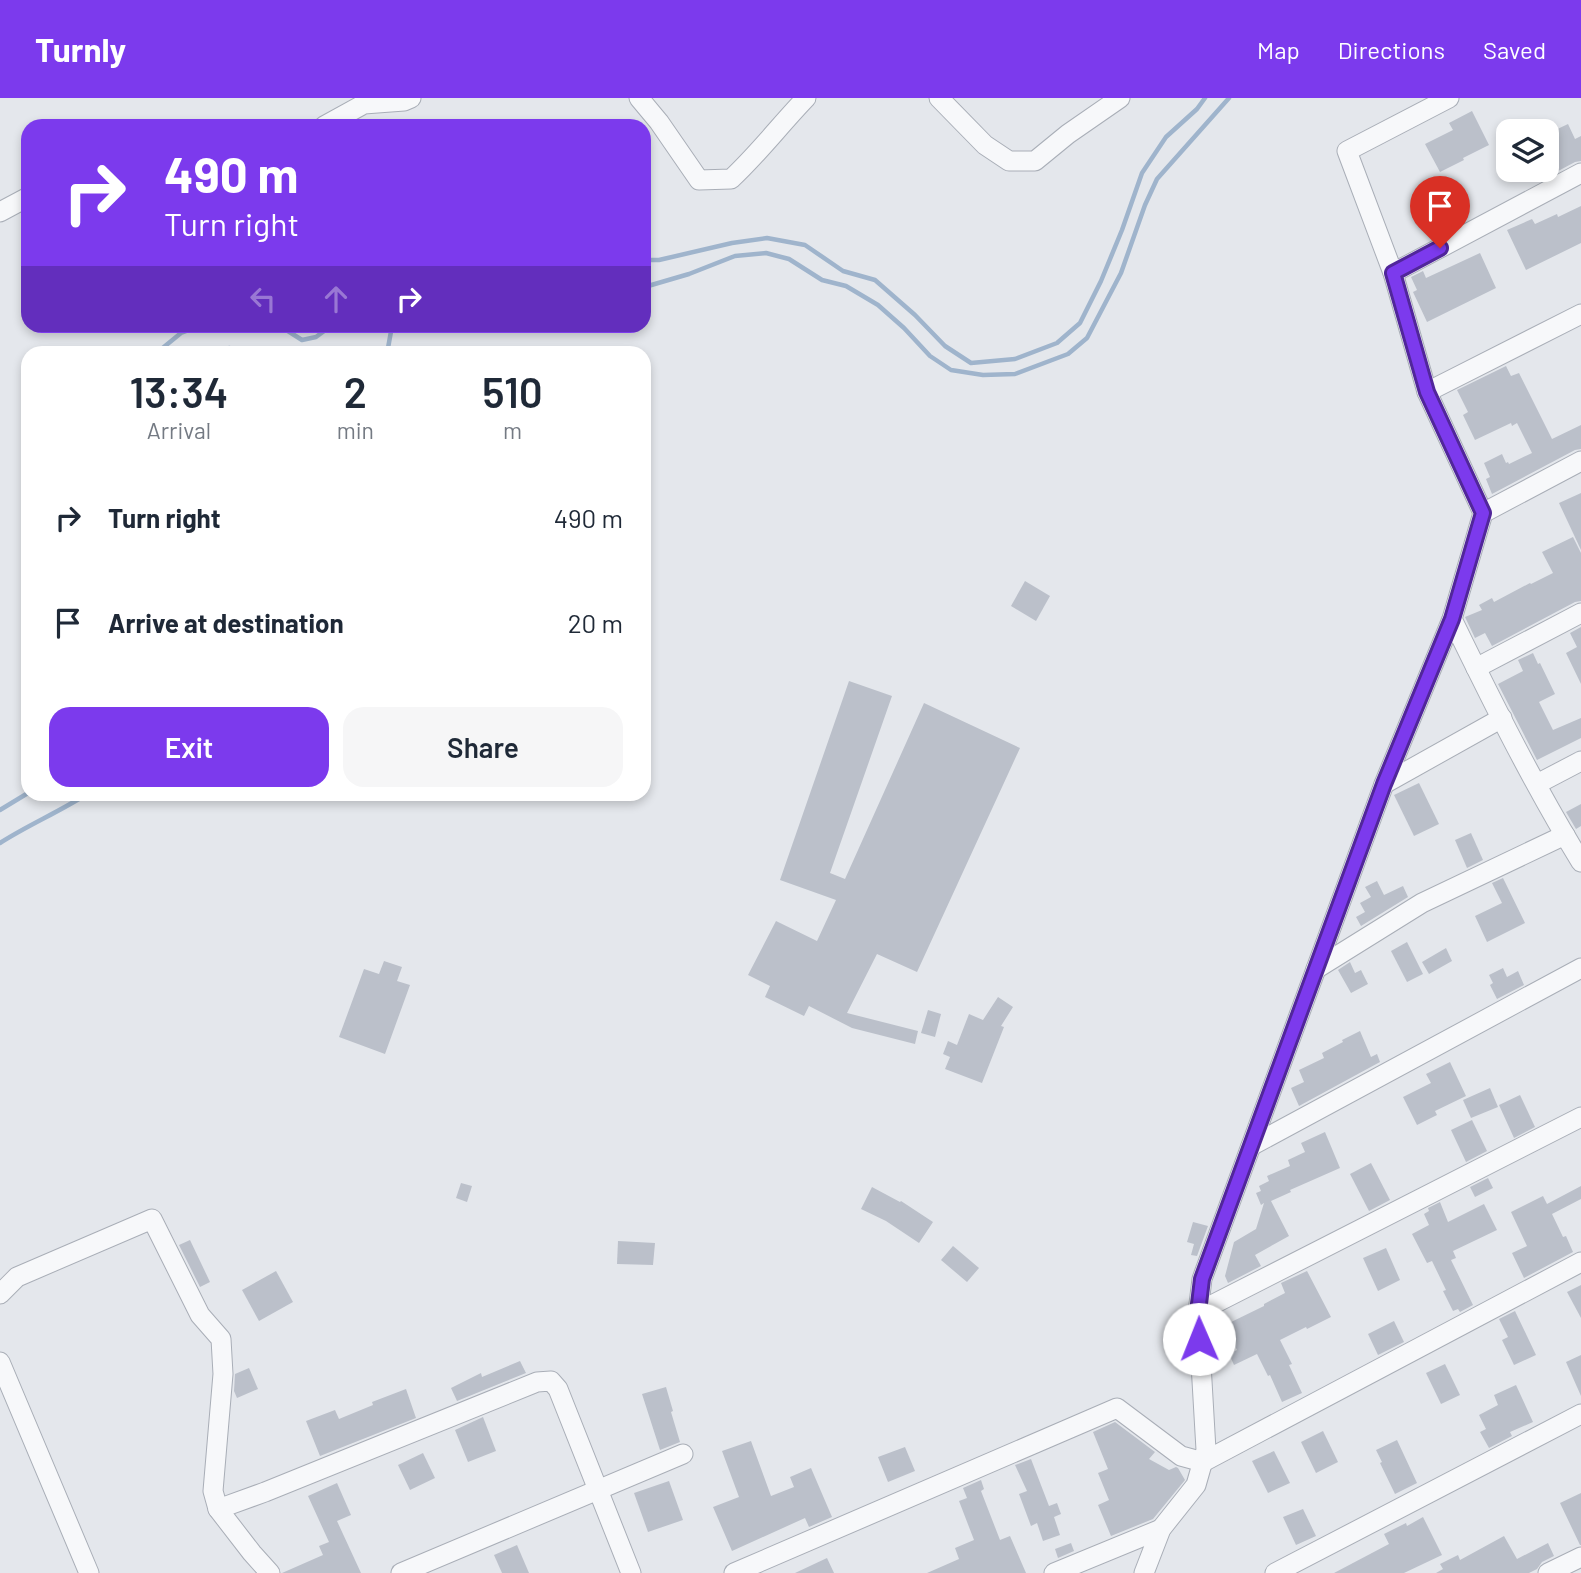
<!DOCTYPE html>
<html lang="en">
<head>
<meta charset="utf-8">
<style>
	body { margin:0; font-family:Barlow,sans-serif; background:#f6f6f7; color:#1f2937; height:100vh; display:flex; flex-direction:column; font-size:26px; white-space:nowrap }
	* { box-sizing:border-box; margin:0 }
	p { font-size:23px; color:#747a83 }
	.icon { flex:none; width:38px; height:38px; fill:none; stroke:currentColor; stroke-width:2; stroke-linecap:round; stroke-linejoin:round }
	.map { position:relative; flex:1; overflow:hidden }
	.side { position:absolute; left:21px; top:248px; width:630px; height:455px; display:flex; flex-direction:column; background:#fff; border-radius:21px; box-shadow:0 4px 10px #0003 }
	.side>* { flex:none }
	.top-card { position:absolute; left:21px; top:21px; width:630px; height:214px; border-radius:21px; box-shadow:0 4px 10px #0003; background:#7c3aed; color:#fff; overflow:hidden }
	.fabs { position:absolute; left:1496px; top:21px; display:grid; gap:14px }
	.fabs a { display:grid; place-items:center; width:63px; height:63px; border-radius:14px; background:#fff; box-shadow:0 4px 10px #0003; font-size:35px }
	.pin { position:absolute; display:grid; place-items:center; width:60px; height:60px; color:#fff; margin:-72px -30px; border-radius:50% 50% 50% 0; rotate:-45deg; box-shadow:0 0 7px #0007 }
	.pin .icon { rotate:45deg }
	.me { position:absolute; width:77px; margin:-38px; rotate:359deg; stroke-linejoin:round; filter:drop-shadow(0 0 5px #0008) }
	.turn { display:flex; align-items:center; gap:24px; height:147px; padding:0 28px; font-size:32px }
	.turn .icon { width:91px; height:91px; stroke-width:2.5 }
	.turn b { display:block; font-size:49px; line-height:60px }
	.lanes { display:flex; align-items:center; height:66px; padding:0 28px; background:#0003; justify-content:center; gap:35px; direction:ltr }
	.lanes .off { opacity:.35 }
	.eta { display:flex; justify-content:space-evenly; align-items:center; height:119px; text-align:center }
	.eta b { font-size:42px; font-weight:600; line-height:49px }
	.primary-button { display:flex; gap:14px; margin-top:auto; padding:14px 28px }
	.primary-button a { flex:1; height:80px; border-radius:21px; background:#7c3aed; color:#fff; font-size:28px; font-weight:600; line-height:80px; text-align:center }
	.primary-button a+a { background:#f6f6f7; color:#1f2937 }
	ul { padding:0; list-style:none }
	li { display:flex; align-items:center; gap:21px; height:105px; padding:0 28px }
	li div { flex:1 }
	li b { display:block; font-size:26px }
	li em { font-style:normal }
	header { display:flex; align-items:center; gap:42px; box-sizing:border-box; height:98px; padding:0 35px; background:#7c3aed; color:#fff }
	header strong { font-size:33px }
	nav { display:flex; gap:38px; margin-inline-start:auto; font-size:24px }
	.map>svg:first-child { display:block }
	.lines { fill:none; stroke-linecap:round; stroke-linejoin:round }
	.stream { stroke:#9fb4cc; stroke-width:4.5 }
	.building { fill:#bbc0ca }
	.minor-casing { stroke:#a9aeb7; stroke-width:21 }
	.minor { stroke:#f7f8fa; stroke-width:19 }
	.route-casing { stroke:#51269a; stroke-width:18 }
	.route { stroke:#7c3aed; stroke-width:12 }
</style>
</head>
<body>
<header>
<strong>Turnly</strong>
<nav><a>Map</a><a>Directions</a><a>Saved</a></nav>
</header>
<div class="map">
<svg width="1581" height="1475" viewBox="0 0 1581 1475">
	<rect width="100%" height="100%" fill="#e4e7ec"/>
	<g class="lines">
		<g class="stream">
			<polyline points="644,162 659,162 732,145 767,140 805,147 843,173 875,182 915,217 945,248 971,265 1015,261 1057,245 1080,225 1101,183 1122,132 1142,75 1166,39 1197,11 1205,0"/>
			<polyline points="644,186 648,188 689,176 735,158 766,155 789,161 822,182 846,188 878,207 904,230 930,258 951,272 983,277 1015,276 1068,256 1087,240 1121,175 1145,107 1157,81 1229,0"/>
			<polyline points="280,228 302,242 316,239 331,228"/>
			<polyline points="158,256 159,253 181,235 200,228"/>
			<polyline points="214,256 229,250 254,256"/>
			<polyline points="382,256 388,250 392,228"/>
			<polyline points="0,712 28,695"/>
			<path d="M0 745C28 727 59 714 87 696"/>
		</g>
	</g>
	<g class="building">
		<polygon points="1472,13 1489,47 1463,60 1464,62 1440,74 1425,46 1453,32 1449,25"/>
		<polygon points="1568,26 1575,41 1581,38 1581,63 1575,64 1547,79 1547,36"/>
		<polygon points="1581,108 1581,145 1526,172 1507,132 1532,121 1535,126 1557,116 1558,119"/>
		<polygon points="1480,155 1496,190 1427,224 1413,194 1417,192 1411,179 1423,173 1426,180"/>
		<polygon points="1506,268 1511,278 1519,275 1552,341 1581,327 1581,351 1575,352 1492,396 1486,381 1490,379 1484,365 1502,356 1506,365 1508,364 1509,366 1532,355 1517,325 1512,328 1511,325 1475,342 1463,317 1468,314 1457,292"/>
		<polygon points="1581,395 1581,452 1559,405"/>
		<polygon points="1573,439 1581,455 1581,503 1575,504 1492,548 1485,535 1475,540 1465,519 1482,512 1479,507 1492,500 1494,504 1530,485 1531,486 1553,475 1542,454"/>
		<polygon points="1025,483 1050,498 1036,523 1011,508"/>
		<polygon points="1581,529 1581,586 1566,555 1577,549 1570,535"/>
		<polygon points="1533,555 1538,566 1540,565 1555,596 1539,604 1553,632 1581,620 1581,640 1537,662 1498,586 1523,573 1518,562"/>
		<polygon points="849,583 892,598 830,775 845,781 924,605 1020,650 917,874 877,856 847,915 918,933 915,946 852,930 809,908 804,918 765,899 770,888 748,877 776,823 817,843 836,802 780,782"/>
		<polygon points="1419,685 1439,726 1414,738 1394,697"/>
		<polygon points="1581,706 1581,728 1576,731 1566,714"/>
		<polygon points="1471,735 1483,762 1467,770 1455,742"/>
		<polygon points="1503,780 1525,825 1487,844 1475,818 1502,805 1492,785"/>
		<polygon points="1377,783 1384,797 1403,788 1408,799 1361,828 1356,819 1365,814 1360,805 1371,799 1365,789"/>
		<polygon points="1407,844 1423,876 1407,884 1391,853"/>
		<polygon points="1446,850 1452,863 1429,876 1422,864"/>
		<polygon points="384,863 402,869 397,883 410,887 385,956 339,939 364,871 379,876"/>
		<polygon points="1350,864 1355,875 1361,872 1368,886 1351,895 1338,872"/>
		<polygon points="1503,870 1507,879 1518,873 1524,887 1497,901 1490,887 1493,885 1489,877"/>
		<polygon points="998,899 1013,909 1001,928 1004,929 982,985 945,971 950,959 943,956 948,943 957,947 969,916 983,922"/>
		<polygon points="928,912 941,916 935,939 921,935"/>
		<polygon points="1360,933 1371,959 1377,956 1380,964 1299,1008 1291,990 1304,984 1299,972 1324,960 1322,955 1343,944 1342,942"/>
		<polygon points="1450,964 1466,998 1435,1013 1437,1017 1417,1027 1403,999 1431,985 1426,976"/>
		<polygon points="1490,990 1498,1009 1471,1020 1463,1002"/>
		<polygon points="1520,997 1535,1029 1514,1040 1499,1007"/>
		<polygon points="1472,1022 1487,1053 1466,1064 1451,1032"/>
		<polygon points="1325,1034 1340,1070 1290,1092 1291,1094 1271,1103 1289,1138 1255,1157 1261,1168 1228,1185 1225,1178 1234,1144 1256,1131 1264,1105 1261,1107 1256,1095 1261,1093 1259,1088 1269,1083 1267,1078 1290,1068 1288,1062 1305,1054 1301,1045"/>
		<polygon points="1371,1065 1390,1102 1369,1113 1350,1076"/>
		<polygon points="1488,1080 1493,1090 1475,1099 1470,1089"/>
		<polygon points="461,1085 472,1088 467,1104 456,1100"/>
		<polygon points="1581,1088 1581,1101 1552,1116 1563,1139 1566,1138 1573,1154 1524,1180 1512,1155 1527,1148 1511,1114 1543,1098 1547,1106"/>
		<polygon points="872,1089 900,1104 901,1103 933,1124 919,1145 886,1123 861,1111"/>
		<polygon points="1440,1104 1448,1124 1484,1106 1497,1132 1453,1153 1456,1160 1451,1162 1473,1207 1460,1214 1458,1211 1453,1213 1443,1193 1446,1192 1432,1163 1427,1165 1412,1136 1429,1127 1424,1116 1429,1113 1428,1110"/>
		<polygon points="1193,1124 1208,1128 1197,1158 1191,1157 1194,1146 1187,1144"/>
		<polygon points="190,1142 210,1184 200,1189 179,1147"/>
		<polygon points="618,1143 655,1145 653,1167 617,1166"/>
		<polygon points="953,1148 979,1170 967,1184 941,1162"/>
		<polygon points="1386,1150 1400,1182 1378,1193 1363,1160"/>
		<polygon points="276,1173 293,1204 259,1223 242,1192"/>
		<polygon points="1307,1173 1331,1219 1307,1231 1306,1229 1280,1242 1292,1266 1289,1267 1302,1295 1282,1304 1270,1277 1268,1278 1257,1256 1234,1267 1229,1256 1237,1252 1225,1227 1264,1208 1264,1206 1285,1195 1281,1185"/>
		<polygon points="1581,1187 1581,1220 1567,1194"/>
		<polygon points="1515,1213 1536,1257 1514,1267 1502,1242 1508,1239 1499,1221"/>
		<polygon points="1394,1223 1404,1244 1378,1257 1368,1236"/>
		<polygon points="1581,1257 1581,1298 1566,1264"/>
		<polygon points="520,1263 526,1275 457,1303 451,1290 481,1275 482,1279"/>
		<polygon points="1445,1266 1460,1297 1441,1306 1426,1275"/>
		<polygon points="249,1270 258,1291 237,1300 234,1293 235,1276"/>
		<polygon points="1516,1287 1533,1324 1510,1334 1512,1338 1489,1350 1480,1334 1486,1331 1479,1317 1498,1307 1494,1297"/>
		<polygon points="666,1289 673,1313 671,1314 680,1344 660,1352 642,1296"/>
		<polygon points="406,1291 416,1320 320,1358 306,1323 335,1312 339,1321 373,1307 372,1304"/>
		<polygon points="483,1319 496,1353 468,1364 455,1332"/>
		<polygon points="1115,1324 1155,1354 1149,1361 1169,1372 1176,1369 1178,1370 1185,1382 1153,1421 1111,1438 1098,1407 1109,1402 1098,1375 1108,1371 1093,1334"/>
		<polygon points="1323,1333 1338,1364 1316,1375 1301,1344"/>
		<polygon points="1397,1342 1417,1385 1395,1396 1380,1365 1382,1364 1376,1352"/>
		<polygon points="751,1343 771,1398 794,1389 790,1379 811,1370 832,1419 809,1429 805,1420 732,1453 713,1409 739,1399 722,1353"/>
		<polygon points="905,1349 915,1373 888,1384 878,1359"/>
		<polygon points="1274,1353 1290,1385 1268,1395 1252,1363"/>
		<polygon points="423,1355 435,1380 410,1392 398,1367"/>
		<polygon points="1031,1361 1049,1408 1057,1405 1061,1416 1054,1419 1060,1437 1043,1443 1037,1425 1031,1428 1019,1396 1027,1393 1015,1367"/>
		<polygon points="981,1382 984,1391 981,1393 1000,1442 1010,1438 1026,1475 927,1475 959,1461 955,1450 974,1442 959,1403 967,1400 963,1390"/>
		<polygon points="669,1383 683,1422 648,1434 634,1395"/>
		<polygon points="337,1385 351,1417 337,1423 361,1475 282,1475 323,1457 319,1448 329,1444 308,1398"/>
		<polygon points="1581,1395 1581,1447 1580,1447 1560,1405"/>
		<polygon points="1303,1411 1316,1438 1296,1447 1283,1419"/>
		<polygon points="1423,1419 1442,1457 1404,1475 1334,1475 1389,1446 1384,1436 1406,1425 1407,1428"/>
		<polygon points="1504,1438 1517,1461 1548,1445 1554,1458 1542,1464 1537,1471 1529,1475 1436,1475 1443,1471 1440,1466 1458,1457 1460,1462"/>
		<polygon points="1071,1445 1074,1453 1058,1460 1055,1451"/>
		<polygon points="517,1447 529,1475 502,1475 494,1457"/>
		<polygon points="827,1460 834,1475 795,1475"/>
	</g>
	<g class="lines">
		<g class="minor-casing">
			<g id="minor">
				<path d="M639 0 659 24 699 82 731 81C758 56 780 27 806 0"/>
				<polyline points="939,0 985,47 1009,63 1035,63 1068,36 1120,0"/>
				<polyline points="324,28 364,6 404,3 411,0"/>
				<polyline points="0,114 28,99"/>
				<polyline points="1393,175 1581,75"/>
				<polyline points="1427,294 1581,216"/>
				<polyline points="1483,415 1581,363"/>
				<path d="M1452 521C1492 603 1533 686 1581 764"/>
				<polyline points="1476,570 1581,515"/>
				<polyline points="1384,686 1502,620"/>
				<polyline points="1537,686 1581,663"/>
				<polyline points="1316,871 1422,805 1565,737"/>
				<polyline points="1251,1048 1581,870"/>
				<polyline points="0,1196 17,1179 152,1121 200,1217 221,1241 223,1276 213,1393 218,1411 252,1455 270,1475"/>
				<polyline points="1198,1214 1581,1019"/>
				<polyline points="0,1264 89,1475"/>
				<polyline points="218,1411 265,1394 537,1284 551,1283 558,1291 631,1475"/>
				<polyline points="401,1475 683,1356"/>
				<polyline points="734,1475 1117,1310 1181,1358 1203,1364 1581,1164"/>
				<polyline points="1054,1475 1161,1431"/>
				<polyline points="1144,1475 1161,1431 1196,1387 1206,1352 1198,1214 1202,1181 1384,686 1452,521 1483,415 1427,294 1393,175 1347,53 1449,0"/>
				<polyline points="1275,1475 1581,1316"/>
				<polyline points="1548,1475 1581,1459"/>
			</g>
		</g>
		<use href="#minor" class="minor"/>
	</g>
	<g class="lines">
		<g class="route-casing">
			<polyline id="route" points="1199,1241 1198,1214 1202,1181 1384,686 1452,521 1483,415 1427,294 1393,175 1440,150"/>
		</g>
		<use href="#route" class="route"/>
	</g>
</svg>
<div class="fabs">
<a><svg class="icon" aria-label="layers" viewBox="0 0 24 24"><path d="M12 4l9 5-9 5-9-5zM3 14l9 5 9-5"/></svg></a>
</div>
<div class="pin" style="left:1440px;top:150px;background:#d93025"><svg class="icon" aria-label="arrive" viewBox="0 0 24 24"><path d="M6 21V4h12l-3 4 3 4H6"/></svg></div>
<svg class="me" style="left:1199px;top:1241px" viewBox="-20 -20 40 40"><circle r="19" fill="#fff"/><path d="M0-13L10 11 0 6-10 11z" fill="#7c3aed"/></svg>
<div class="top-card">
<div class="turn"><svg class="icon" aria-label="right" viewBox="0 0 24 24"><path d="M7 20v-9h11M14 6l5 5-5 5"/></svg><div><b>490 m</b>Turn right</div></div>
<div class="lanes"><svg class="icon off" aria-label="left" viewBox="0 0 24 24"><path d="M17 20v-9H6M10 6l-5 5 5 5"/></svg><svg class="icon off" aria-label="ahead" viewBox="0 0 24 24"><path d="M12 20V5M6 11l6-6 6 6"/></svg><svg class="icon" aria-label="right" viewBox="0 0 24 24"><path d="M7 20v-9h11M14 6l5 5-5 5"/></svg></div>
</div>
<section class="side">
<div class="eta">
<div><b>13:34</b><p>Arrival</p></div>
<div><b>2</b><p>min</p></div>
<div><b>510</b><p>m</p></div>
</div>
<ul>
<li><svg class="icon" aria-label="right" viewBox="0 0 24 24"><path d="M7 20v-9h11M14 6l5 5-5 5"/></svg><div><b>Turn right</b></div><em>490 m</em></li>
<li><svg class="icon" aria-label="arrive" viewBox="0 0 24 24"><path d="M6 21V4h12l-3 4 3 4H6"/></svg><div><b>Arrive at destination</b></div><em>20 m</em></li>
</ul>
<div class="primary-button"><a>Exit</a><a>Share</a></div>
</section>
</div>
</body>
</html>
